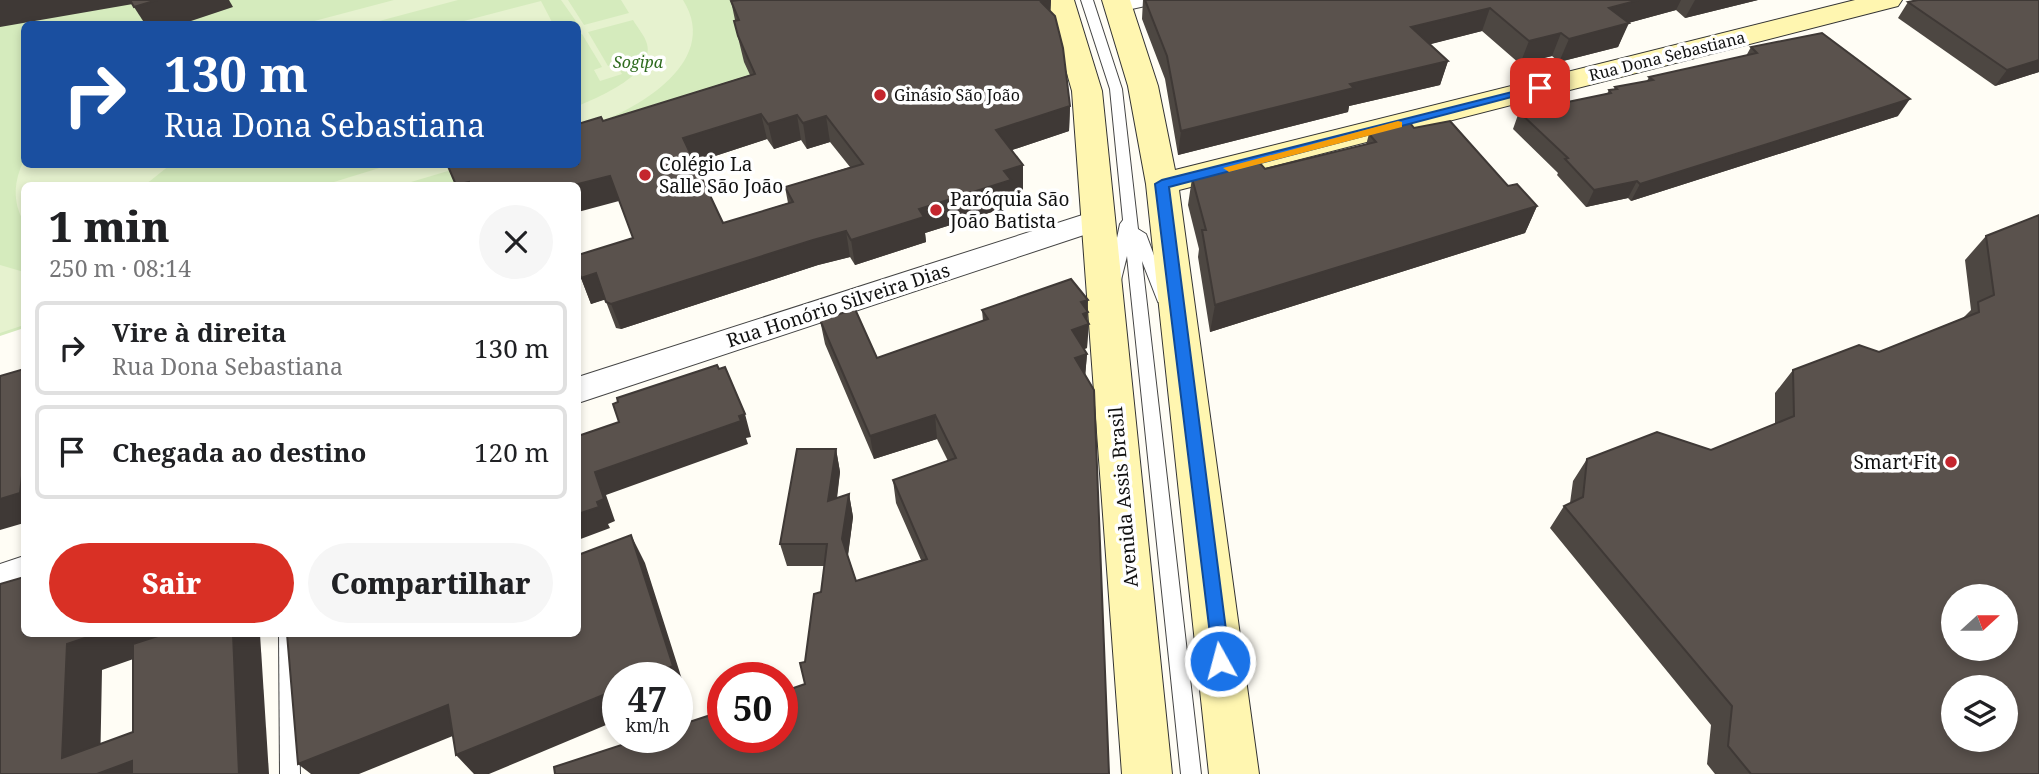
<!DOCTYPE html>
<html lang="pt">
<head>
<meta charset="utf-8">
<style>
	body { margin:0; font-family:"Noto Serif",serif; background:#f6f6f6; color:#202124; height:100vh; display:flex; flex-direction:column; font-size:26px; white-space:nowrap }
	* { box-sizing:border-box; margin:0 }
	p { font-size:23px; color:#757577 }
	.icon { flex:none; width:38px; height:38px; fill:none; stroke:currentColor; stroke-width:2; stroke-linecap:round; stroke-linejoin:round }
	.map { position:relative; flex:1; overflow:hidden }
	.drawer { position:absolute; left:21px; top:182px; width:560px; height:455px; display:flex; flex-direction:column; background:#fff; border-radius:10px; box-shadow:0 4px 10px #0003 }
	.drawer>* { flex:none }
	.guide { position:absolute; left:21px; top:21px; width:560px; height:147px; border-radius:10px; box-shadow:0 4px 10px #0003; background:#1a4fa0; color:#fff; overflow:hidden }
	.needle { width:46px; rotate:69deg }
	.tools { position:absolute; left:1941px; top:584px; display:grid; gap:14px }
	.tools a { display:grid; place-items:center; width:77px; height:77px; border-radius:50%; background:#fff; box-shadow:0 4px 10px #0003; font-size:35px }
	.speed { position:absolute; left:602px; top:662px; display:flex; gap:14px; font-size:35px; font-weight:700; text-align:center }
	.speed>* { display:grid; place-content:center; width:91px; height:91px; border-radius:50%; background:#fff; box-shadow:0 4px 10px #0003; line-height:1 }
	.speed small { font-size:18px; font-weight:400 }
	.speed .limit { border:10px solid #d22; background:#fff; color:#111 }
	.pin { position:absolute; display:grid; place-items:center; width:60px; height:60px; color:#fff; margin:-30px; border-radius:14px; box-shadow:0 4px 10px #0006 }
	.me { position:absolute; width:77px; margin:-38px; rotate:353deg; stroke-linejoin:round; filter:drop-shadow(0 0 5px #0008) }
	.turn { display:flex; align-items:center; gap:24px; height:147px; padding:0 28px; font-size:32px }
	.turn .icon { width:91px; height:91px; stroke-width:2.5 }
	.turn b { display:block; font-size:49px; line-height:60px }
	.round { display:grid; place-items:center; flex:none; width:74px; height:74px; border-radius:37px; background:#f6f6f6 }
	.summary { display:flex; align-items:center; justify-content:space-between; height:119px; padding:0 28px }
	h1 { font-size:42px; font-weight:800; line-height:52px }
	.button { display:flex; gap:14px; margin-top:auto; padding:14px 28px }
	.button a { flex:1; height:80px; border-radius:42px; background:#d93025; color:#fff; font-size:28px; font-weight:800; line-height:80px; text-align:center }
	.button a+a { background:#f6f6f6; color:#202124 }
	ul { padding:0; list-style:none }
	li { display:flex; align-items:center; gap:21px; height:94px; margin:0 14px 10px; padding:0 14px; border:4px solid #e0e0e0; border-radius:10px }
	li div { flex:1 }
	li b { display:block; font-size:26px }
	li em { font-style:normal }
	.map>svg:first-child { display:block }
	.green { fill:#d5ebbd }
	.pitch { fill:#e6f2cf }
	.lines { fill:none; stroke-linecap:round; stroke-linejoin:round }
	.lane-casing { stroke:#444; stroke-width:2 }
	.street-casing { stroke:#444; stroke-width:2 }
	.secondary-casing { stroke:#333; stroke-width:2 }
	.lane { fill:#fff; fill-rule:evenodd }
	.street { fill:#fff; fill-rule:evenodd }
	.secondary { fill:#fff6b0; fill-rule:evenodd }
	.wall { fill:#4d4742; fill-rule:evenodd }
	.shaded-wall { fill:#3f3936 }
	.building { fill:#5a524d; stroke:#3f3936; stroke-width:2; fill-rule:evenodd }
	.route { fill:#1a73e8; stroke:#114b97; stroke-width:2 }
	.slow { fill:#f59e0b }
	.poi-dot { fill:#c4262e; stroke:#fff; stroke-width:2.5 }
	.labels { text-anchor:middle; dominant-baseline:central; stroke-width:7; stroke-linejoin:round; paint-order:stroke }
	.far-street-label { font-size:16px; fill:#111; stroke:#fff }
	.far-park-label { font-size:16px; font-style:italic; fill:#2f6b1f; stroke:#fff }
	.far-poi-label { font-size:16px; fill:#111; stroke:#fff; text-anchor:start }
	.poi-label { font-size:19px; fill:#111; stroke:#fff; text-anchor:start }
	.street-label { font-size:19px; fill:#111; stroke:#fff }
</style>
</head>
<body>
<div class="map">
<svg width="2039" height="774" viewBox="0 0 2039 774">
	<rect width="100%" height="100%" fill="#fffdf5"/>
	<polygon class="green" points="0,0 755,0 761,85 578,146 578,24 24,24 24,164 521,165 457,186 24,186 24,328 0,336"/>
	<g class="pitch">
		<polygon points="394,0 458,0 368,24 303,24"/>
		<path d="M561 0H568L584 25 629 13 621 0H683C724 65 628 115 578 130V106C599 97 655 74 647 44 645 36 637 27 633 20L588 32 608 66 616 64 622 74 600 81 594 70 602 67 582 34 578 35V24Z"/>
		<polygon points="541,1 553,24 466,24 464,21"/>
		<path d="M24 160V164L170 165 145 185 24 186V222C12 201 14 181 24 160Z"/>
		<polygon points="389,165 468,165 401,185 321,186"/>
		<polygon points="0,265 24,272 24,325 0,333"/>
	</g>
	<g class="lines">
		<g class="lane-casing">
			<g id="lane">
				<polygon points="1081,0 1093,0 1122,89 1138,229 1146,234 1170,298 1163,303 1158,302 1142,261 1201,774 1181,774 1127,256 1120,284 1110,284 1108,280 1120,224 1123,220 1110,89"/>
				<polygon points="279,634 297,634 300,774 280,774"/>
			</g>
		</g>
		<g class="street-casing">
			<g id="street">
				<polygon points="1109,0 1154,0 1150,5 1118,12 1110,10 1106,5"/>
				<polygon points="1098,210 1108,213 1113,220 1108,227 578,403 578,377"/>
				<polygon points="24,556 24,589 0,598 0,564"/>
			</g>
		</g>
		<g class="secondary-casing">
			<g id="secondary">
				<polygon points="1046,0 1074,0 1102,91 1172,774 1122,774 1072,91"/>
				<polygon points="1102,0 1130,0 1158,86 1175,170 1855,0 1902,0 1898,6 1179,190 1259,774 1209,774 1146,184 1128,86"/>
			</g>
		</g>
		<use href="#lane" class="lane"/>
		<use href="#street" class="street"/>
		<use href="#secondary" class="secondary"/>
	</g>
	<g class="wall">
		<path d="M739 0H1051L1050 12 1070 106 1069 131 1012 150 1023 165V191L1011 195V206L925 233 926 242 855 265 850 257 818 265 621 329 616 328 605 299 591 304 581 278 633 238 619 201 603 121 750 75 744 62 734 21 735 20 731 1ZM767 139 774 149 801 140 807 149 830 142 850 167 785 187 788 203 723 223 694 163Z"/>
		<polygon points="1143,0 1758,0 1685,18 1676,10 1628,23 1618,47 1559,62 1552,56 1520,64 1482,31 1430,44 1448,61 1440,85 1349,106 1348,112 1178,155 1165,79 1142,19"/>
		<polygon points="2039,0 2039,72 1995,86 1898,18 1908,2"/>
		<polygon points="1751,47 1898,116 1631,201 1628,198 1586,207 1557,175 1558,173 1513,129 1519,112 1607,94 1609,90 1614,89 1615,87 1647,81 1649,77 1746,56"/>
		<polygon points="1414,128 1508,186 1537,206 1525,233 1210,332 1198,257 1199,249 1188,205 1192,178 1265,169 1366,145 1369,134"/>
		<polygon points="2039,215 2039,774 1715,774 1707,764 1711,725 1550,528 1564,506 1570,503 1573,481 1587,459 1711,450 1775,424 1775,393 1793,370 1879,352 1963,318 1971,310 1965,260 1986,236"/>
		<polygon points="982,310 1087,311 1088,312 1087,348 1084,349 1087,354 1085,376 1094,390 805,684 805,662 821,592 824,566 787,566 780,544 836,449 840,472 837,499 849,494 853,517 848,556 856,581 921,560 896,503 893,480 948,461 937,439 874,459 825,344 820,320 877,358 983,321"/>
	</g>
	<g class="shaded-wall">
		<polygon points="0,0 156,0 0,27"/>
		<polygon points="157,0 229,0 233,7 182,24 145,24 134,7"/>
		<polygon points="1047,0 1051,0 1050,24 1041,2"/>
		<polygon points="1639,0 1681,0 1676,10 1599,31 1609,8"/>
		<polygon points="1695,0 1758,0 1685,18"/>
		<polygon points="1490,8 1482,31 1404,51 1411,27"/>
		<polygon points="1629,23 1618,47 1559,62 1569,39"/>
		<polygon points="1561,33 1552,56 1520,64 1529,41"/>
		<polygon points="2039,60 2039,72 1995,86 2007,70"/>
		<polygon points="1448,61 1440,85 1349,106 1348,112 1178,155 1181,131 1350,84"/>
		<polygon points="1910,99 1898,116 1631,201 1640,184"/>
		<polygon points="1070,106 1069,131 997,155 996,130"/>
		<polygon points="761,114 767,139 690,164 683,138"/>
		<polygon points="797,115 801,140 774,149 768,124"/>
		<polygon points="826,116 830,142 807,149 803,123"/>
		<polygon points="1023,165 1023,191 1011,195 1011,206 925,233 926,242 855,265 851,240 1004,171"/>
		<polygon points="610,176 619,201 578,212 578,186 570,186"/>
		<polygon points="1637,181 1628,198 1586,207 1594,190"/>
		<polygon points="469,182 471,186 456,185"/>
		<polygon points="1537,206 1525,233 1210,332 1215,305"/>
		<polygon points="846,231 850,257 818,265 621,329 611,304 813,240"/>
		<polygon points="596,273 607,299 591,304 581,278"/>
		<polygon points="1088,300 1087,325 1089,324 1087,348 1070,354 1072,330 1081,302"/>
		<polygon points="1087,354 1085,378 1075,358"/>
		<polygon points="745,414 751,437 746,438 748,444 606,495 615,521 608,524 610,528 578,540 578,514 597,502 595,472"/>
		<polygon points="935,415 937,439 874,459 870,436"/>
		<polygon points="836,449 840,472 833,524 828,501"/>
		<polygon points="24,458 24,523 0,530 0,499"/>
		<polygon points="849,494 853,517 847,561 842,539"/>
		<polygon points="631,535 645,563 686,692 677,695 677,677 646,677"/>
		<polygon points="97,634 163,634 162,649 102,670 100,773 132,761 152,774 88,774 62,758 67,644"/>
		<polygon points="233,634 260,634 269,774 239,774"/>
		<polygon points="618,689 618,720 489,774 474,774 456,755"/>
		<polygon points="448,705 470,729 359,774 311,774 298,764"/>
	</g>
	<g class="building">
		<polygon points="130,0 157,0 134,7"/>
		<path d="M739 0H1047L1041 2 1055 16 1063 48 1070 106 996 130 1023 165 1004 171 1011 180 919 209 924 217 851 240 846 231 813 240 611 304 606 302 596 273 581 278 578 268V255L633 238 610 176 570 186H470L469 182 456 185 447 164H578V124L601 117 603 121 755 74 738 36 734 21 739 20 731 1ZM761 114 768 124 797 115 803 123 826 116 863 164 785 187 793 202 723 223 683 138Z"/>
		<polygon points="1145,0 1639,0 1609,8 1629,23 1569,39 1561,33 1529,41 1490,8 1411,27 1448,61 1350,84 1354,88 1181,131 1167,56"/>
		<polygon points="1918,0 2039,0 2039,60 2007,70 1908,2"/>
		<polygon points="1822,33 1910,99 1640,184 1637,181 1594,190 1565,159 1568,158 1519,112 1611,93 1609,90 1617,89 1615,87 1653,80 1649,77 1757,53 1751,47"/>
		<polygon points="1450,121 1508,186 1517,184 1537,206 1215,305 1202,230 1206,230 1192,178 1259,162 1265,169 1376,142 1369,134 1410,123 1414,128"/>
		<path d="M2039 215V774H1751L1728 746 1732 706 1564 506 1583 497 1587 459 1657 432 1711 450 1794 416 1793 370 1859 345 1879 352 1979 312 1978 302 1994 295 1986 236ZM1953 597H2006V649H1953ZM1953 688H2006V740H1953Z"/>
		<polygon points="1071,279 1088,300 1081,302 1088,312 1083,314 1089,324 1072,330 1087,354 1075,358 1094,390 1109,774 555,774 554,767 646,737 677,737 677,726 723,711 723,737 782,737 782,692 805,684 800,663 805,662 814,594 821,592 827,544 780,544 797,449 836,449 828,501 849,494 842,539 856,581 927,559 893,480 956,458 935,415 870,436 820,320 855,309 877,358 988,319 982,310"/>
		<polygon points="717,365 719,369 725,367 745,414 739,416 741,421 595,472 604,499 597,502 599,507 578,514 578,436 619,422 613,404 618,402 617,398"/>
		<polygon points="24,369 24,458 20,493 0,499 0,376"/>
		<polygon points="631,535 673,666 646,677 618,677 618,689 456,755 448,705 298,764 287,634 578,634 578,555"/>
		<polygon points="24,577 24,634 97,634 67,644 62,758 133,732 133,644 164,634 233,634 239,774 132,774 132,761 97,774 0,774 0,584"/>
	</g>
	<polygon class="route" points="1536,86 1546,88 1169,187 1230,661 1227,667 1220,670 1214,667 1155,184 1162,180"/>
	<polygon class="slow" points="1398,121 1402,122 1402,127 1229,172 1223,168"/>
	<g class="poi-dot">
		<circle cx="880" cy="95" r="7"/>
		<circle cx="645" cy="175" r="7"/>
		<circle cx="936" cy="210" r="7"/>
		<circle cx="1951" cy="462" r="7"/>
	</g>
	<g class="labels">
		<g class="far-street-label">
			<text transform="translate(1667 56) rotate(-14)">Rua Dona Sebastiana</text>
		</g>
		<g class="far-park-label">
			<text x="638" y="62">Sogipa</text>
		</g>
		<g class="far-poi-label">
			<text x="894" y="95">Ginásio São João</text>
		</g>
		<g class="poi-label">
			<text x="659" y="164">Colégio La<tspan x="659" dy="22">Salle São João</tspan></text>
			<text x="950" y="199">Paróquia São<tspan x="950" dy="22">João Batista</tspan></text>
			<text x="1937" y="462" text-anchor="end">Smart Fit</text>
		</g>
		<g class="street-label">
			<text transform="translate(838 305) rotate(-18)">Rua Honório Silveira Dias</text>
			<text transform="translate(1123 497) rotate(-95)">Avenida Assis Brasil</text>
		</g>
	</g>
</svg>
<div class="tools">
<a><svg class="needle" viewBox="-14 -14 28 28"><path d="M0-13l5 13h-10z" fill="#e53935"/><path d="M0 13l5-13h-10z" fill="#757577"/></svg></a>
<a><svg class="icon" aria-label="layers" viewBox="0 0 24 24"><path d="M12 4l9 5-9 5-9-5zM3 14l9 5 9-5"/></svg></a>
</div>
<div class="speed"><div>47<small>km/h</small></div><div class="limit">50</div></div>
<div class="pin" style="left:1540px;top:88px;background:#d93025"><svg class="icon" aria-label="arrive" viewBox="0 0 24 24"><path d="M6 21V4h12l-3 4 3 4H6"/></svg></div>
<svg class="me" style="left:1220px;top:661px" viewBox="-20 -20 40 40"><circle r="17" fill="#1a73e8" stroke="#fff" stroke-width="3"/><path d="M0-11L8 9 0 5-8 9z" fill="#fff"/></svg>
<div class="guide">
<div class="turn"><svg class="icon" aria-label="right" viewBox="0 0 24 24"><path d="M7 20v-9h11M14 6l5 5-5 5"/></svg><div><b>130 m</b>Rua Dona Sebastiana</div></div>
</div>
<section class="drawer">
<div class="summary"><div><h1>1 min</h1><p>250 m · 08:14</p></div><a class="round"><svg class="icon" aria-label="close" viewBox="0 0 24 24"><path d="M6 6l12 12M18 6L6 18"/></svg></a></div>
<ul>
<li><svg class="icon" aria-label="right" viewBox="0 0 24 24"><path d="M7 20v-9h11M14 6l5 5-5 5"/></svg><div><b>Vire à direita</b><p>Rua Dona Sebastiana</p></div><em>130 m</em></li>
<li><svg class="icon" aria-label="arrive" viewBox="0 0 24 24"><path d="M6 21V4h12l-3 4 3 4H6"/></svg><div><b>Chegada ao destino</b></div><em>120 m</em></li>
</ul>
<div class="button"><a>Sair</a><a>Compartilhar</a></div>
</section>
</div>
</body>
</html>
